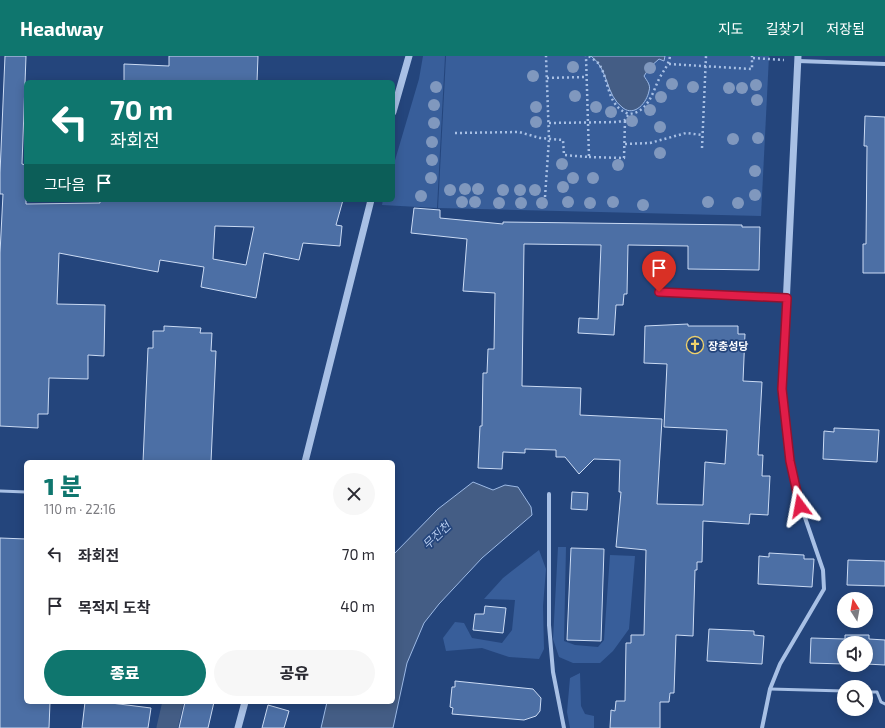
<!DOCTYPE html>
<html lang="ko">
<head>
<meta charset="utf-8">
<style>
	body { margin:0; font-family:"Exo 2","Noto Sans KR",sans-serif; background:#f7f7f7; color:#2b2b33; height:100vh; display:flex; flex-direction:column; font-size:15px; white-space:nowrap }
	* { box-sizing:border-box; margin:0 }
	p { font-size:13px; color:#7c7c81 }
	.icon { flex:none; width:22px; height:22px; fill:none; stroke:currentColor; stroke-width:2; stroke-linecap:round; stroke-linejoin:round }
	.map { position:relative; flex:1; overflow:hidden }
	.details { position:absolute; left:24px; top:404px; width:371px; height:244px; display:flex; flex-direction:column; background:#fff; border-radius:6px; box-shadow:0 2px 10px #0003 }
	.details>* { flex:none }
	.top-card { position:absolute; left:24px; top:24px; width:371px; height:122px; border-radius:6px; box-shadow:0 2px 10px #0003; background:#0f766e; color:#fff; overflow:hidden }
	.needle { width:26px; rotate:349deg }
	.tools { position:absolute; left:837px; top:536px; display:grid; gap:8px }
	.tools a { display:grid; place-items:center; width:36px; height:36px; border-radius:50%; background:#fff; box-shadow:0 2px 10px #0003; font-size:20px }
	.pin { position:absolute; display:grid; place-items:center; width:34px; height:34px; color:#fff; margin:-41px -17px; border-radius:50% 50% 50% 0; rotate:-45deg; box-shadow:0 0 4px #0007 }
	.pin .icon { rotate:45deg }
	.me { position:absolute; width:44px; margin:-22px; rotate:347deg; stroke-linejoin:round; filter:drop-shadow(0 0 3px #0008) }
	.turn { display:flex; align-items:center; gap:14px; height:84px; padding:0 20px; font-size:18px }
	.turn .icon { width:52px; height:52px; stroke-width:2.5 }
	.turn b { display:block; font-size:28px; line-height:34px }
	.then { display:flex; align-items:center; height:38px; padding:0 20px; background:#0003; gap:8px; font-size:15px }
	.round { display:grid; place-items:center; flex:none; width:42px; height:42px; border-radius:21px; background:#f7f7f7 }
	.summary { display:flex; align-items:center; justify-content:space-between; height:68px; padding:0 20px }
	h1 { font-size:24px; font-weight:800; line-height:30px; color:#0f766e }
	.primary-button { display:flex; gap:8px; margin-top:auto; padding:8px 20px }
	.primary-button a { flex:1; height:46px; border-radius:24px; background:#0f766e; color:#fff; font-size:16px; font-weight:800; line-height:46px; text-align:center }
	.primary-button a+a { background:#f7f7f7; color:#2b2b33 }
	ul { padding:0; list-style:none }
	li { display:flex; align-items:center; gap:12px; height:52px; padding:0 20px }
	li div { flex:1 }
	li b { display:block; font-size:15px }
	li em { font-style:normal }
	header { display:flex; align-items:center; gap:24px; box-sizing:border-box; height:56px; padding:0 20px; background:#0f766e; color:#fff }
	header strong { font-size:19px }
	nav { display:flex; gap:22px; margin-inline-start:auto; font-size:14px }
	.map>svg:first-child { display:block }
	.green { fill:#385e9a }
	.water { fill:#445d85; stroke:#9dbae6 }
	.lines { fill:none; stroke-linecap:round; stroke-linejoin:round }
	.canal { stroke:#445d85; stroke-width:21 }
	.building { fill:#4c6fa5; stroke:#cbdbf4; fill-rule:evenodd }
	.path { stroke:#a8c0e5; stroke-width:2.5; stroke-dasharray:2 3; stroke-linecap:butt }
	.service { stroke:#a8c0e5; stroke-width:3 }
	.minor { stroke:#a8c0e5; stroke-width:4 }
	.tertiary { stroke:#a8c0e5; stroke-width:7 }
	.tree { fill:#8098be }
	.route-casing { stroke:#92132f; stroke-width:10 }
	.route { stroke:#e11d48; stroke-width:7 }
	.labels { text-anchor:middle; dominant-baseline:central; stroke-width:3.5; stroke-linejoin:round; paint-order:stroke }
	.poi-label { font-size:11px; font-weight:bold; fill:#fff; stroke:#24457c; text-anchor:start }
	.water-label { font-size:12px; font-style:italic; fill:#b4caed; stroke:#24457c }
</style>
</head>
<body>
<header>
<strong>Headway</strong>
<nav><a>지도</a><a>길찾기</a><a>저장됨</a></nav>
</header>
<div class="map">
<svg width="885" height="672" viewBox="0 0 885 672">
	<rect width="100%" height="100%" fill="#24457c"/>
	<g class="green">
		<polygon points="423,0 445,0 437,152 382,149 383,144 393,144 393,111 419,23"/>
		<polygon points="446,0 769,0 761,160 438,152"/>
		<polygon points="558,491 566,491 564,585 575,589 598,591 604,584 610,499 635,500 629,573 613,595 600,607 573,607 559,601 553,583"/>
		<polygon points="539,494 546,513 543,550 544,593 539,603 509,601 482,592 446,595 443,582 455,566 464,567 472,582 502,587 512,574 515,544 484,543 503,522"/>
		<polygon points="580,617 581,650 585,658 594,660 594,672 570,672 567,656 570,622"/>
	</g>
	<g class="water">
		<path d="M591 0H665L664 5 659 3 650 11 644 20C647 25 651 29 649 35 647 46 635 61 623 52 605 39 609 13 591 0Z"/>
		<polygon points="473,426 493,434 505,429 518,431 531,451 532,459 482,502 439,548 424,567 407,607 393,672 321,672 327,646 393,646 393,499 438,453"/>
	</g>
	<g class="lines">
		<polyline class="canal" points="167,672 173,646"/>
	</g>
	<g class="building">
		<path d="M5 0H26L22 108 26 109V148L100 147V144H343L336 169 342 170 340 190 303 187 299 204 264 197 256 242 201 231 204 211 160 204 158 216 59 197 57 248 105 249 104 300 88 299V323L49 322 48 358H38V372L0 370V197L3 138H0V117ZM215 170 254 171 246 209 213 203Z"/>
		<polygon points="169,0 258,0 257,26 124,26 124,8 169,10"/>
		<polygon points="865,60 885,61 885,217 863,217 863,188 866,188 867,90 864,90"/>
		<polygon points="414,152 440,154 440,162 503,168 503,166 742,169 742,171 760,171 759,214 688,213 688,190 628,189 627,238 624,238 623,249 616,249 614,279 578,277 579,262 598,263 601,189 524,188 522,330 581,332 580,359 662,363 657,448 703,449 705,406 725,408 727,374 664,371 667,308 644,307 645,270 688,268 688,270 738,270 738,278 745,278 743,325 762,326 758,399 763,399 762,420 770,420 768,459 750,458 749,468 703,465 702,506 697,506 697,514 695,514 693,580 676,579 674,637 670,637 669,646 660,646 660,672 610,672 611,654 615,655 616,645 625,645 626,587 631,587 631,579 644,579 646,494 616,491 621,436 619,436 620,404 594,403 579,418 565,401 556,401 556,394 525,393 525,397 503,396 502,413 478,412 480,370 482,370 483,317 487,317 488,293 494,293 495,237 463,235 467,183 411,177"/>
		<polygon points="164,270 201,272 200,277 212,277 211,295 216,295 211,406 143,406 148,292 153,292 153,275 164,275"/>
		<polygon points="834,372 879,374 877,406 823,403 824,375 834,376"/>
		<polygon points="572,436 588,437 587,454 571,453"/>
		<polygon points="0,482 26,483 26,646 50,646 49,672 0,672"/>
		<polygon points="571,492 604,493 601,585 567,584"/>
		<polygon points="769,497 804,499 804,503 814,503 812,531 758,528 759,500 769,501"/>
		<polygon points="848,504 885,505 885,530 847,529"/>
		<polygon points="485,550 506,552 503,577 473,574 475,558 484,558"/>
		<polygon points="709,573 754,575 754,579 764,580 762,608 707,605"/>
		<polygon points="845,579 869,579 869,583 885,584 885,609 866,608 866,587 844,587 844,608 810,607 811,582 845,583"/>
		<polygon points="455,625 533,633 541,642 540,655 536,660 524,664 452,658 453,652 450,651 452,631 455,631"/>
		<polygon points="85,646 103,646 151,652 148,672 82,672"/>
		<polygon points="185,646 214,646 208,672 179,672"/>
		<polygon points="268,649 289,655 284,672 262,672"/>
	</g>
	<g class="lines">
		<g class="path">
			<path d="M589 0C592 3 597 5 599 8 610 25 606 50 629 58 648 56 652 38 659 23 663 15 669 9 670 0"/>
			<polyline points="753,2 784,4"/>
			<polyline points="669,8 752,13 752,0"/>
			<polyline points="547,22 586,21"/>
			<polyline points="549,67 618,66 625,64 629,58"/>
			<polyline points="455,77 519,76 540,82 563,84 564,99 589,101 586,0"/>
			<polyline points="625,88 650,87 686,77 703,79"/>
			<polyline points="702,92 706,0"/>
			<polyline points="589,101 624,102 625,64"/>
			<polyline points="545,141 549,83 546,0"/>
		</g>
		<g class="service">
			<polyline points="659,236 787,242"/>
			<polyline points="0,435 26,436"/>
			<polyline points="770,633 844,635"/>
			<polyline points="866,636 877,636 881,646 885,648"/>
		</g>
		<g class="minor">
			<polyline points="798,5 885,8"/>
			<polyline points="549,438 549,569 553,616 564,672"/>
			<polyline points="762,672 770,633 780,608 824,533 823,514 801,450 790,405 782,333"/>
		</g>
		<g class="tertiary">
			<polyline points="393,56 409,0"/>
			<polyline points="782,333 798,0"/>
			<polyline points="305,406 371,144"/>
			<polyline points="238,672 245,646"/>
		</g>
	</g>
	<g class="tree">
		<circle cx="573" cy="11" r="6"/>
		<circle cx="650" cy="12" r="6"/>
		<circle cx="533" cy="20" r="6"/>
		<circle cx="672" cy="28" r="6"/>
		<circle cx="756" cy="29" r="6"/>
		<circle cx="436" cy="31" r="6"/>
		<circle cx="693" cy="31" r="6"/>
		<circle cx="729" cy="32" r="6"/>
		<circle cx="742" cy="32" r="6"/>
		<circle cx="575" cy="40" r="6"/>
		<circle cx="661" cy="41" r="6"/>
		<circle cx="757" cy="44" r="6"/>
		<circle cx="434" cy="49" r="6"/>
		<circle cx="536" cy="51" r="6"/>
		<circle cx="596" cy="51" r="6"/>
		<circle cx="650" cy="54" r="6"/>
		<circle cx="611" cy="56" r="6"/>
		<circle cx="632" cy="65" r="6"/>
		<circle cx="536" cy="66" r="6"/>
		<circle cx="434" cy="67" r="6"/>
		<circle cx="660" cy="71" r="6"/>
		<circle cx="758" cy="82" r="6"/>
		<circle cx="733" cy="83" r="6"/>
		<circle cx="432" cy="86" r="6"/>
		<circle cx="660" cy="97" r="6"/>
		<circle cx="432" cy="104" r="6"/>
		<circle cx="562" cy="108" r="6"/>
		<circle cx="618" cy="109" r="6"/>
		<circle cx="755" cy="115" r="6"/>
		<circle cx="431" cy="122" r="6"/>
		<circle cx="573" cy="122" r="6"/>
		<circle cx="593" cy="122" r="6"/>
		<circle cx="563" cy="131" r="6"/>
		<circle cx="465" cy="133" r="6"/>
		<circle cx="478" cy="133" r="6"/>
		<circle cx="450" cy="134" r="6"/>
		<circle cx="503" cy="134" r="6"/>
		<circle cx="520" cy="134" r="6"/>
		<circle cx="535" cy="134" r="6"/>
		<circle cx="755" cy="139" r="6"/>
		<circle cx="421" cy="140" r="6"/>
		<circle cx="462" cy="146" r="6"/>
		<circle cx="475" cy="146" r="6"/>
		<circle cx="568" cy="146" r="6"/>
		<circle cx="613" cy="146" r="6"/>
		<circle cx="708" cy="146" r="6"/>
		<circle cx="499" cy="147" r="6"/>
		<circle cx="521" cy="147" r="6"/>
		<circle cx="542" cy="147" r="6"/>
		<circle cx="590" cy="147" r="6"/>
		<circle cx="738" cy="147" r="6"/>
		<circle cx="643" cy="149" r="6"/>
	</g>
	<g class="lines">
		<g class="route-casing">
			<polyline id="route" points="659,236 787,242 782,333 790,405 800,450"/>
		</g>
		<use href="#route" class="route"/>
	</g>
	<defs>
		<g id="church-ring" transform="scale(0.9)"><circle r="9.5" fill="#24457c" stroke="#efd16c" stroke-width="1.5"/><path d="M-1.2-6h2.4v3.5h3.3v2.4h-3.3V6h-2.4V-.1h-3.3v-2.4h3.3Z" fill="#efd16c"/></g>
	</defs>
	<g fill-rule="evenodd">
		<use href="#church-ring" x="695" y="289"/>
	</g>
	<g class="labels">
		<g class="poi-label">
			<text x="708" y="289">장충성당</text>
		</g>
		<g class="water-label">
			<text transform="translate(436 479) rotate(-44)">무진천</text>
		</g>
	</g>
</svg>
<div class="tools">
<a><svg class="needle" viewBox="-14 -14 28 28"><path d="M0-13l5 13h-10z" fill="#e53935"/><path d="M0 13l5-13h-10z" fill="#7c7c81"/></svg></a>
<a><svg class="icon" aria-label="sound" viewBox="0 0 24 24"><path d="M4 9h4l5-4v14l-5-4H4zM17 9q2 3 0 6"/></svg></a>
<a><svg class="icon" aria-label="search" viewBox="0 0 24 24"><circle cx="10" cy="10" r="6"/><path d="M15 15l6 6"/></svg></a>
</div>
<div class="pin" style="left:659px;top:236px;background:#d93025"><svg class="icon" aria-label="arrive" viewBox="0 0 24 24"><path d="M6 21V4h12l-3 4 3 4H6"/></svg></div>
<svg class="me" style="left:800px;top:450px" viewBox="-20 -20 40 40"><path d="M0-17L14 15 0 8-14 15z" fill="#e11d48" stroke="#fff" stroke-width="4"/></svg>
<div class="top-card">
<div class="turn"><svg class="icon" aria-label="left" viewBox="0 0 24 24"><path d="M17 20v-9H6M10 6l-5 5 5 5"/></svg><div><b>70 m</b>좌회전</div></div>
<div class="then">그다음<svg class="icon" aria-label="arrive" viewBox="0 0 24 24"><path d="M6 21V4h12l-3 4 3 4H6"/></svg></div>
</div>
<section class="details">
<div class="summary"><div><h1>1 분</h1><p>110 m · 22:16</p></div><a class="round"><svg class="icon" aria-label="close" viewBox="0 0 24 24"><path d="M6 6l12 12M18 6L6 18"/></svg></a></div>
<ul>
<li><svg class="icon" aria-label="left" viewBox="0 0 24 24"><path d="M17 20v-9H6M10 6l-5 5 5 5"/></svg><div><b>좌회전</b></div><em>70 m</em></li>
<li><svg class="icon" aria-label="arrive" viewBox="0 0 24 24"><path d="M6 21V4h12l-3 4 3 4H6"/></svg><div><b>목적지 도착</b></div><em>40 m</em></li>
</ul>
<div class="primary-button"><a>종료</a><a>공유</a></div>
</section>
</div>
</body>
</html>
